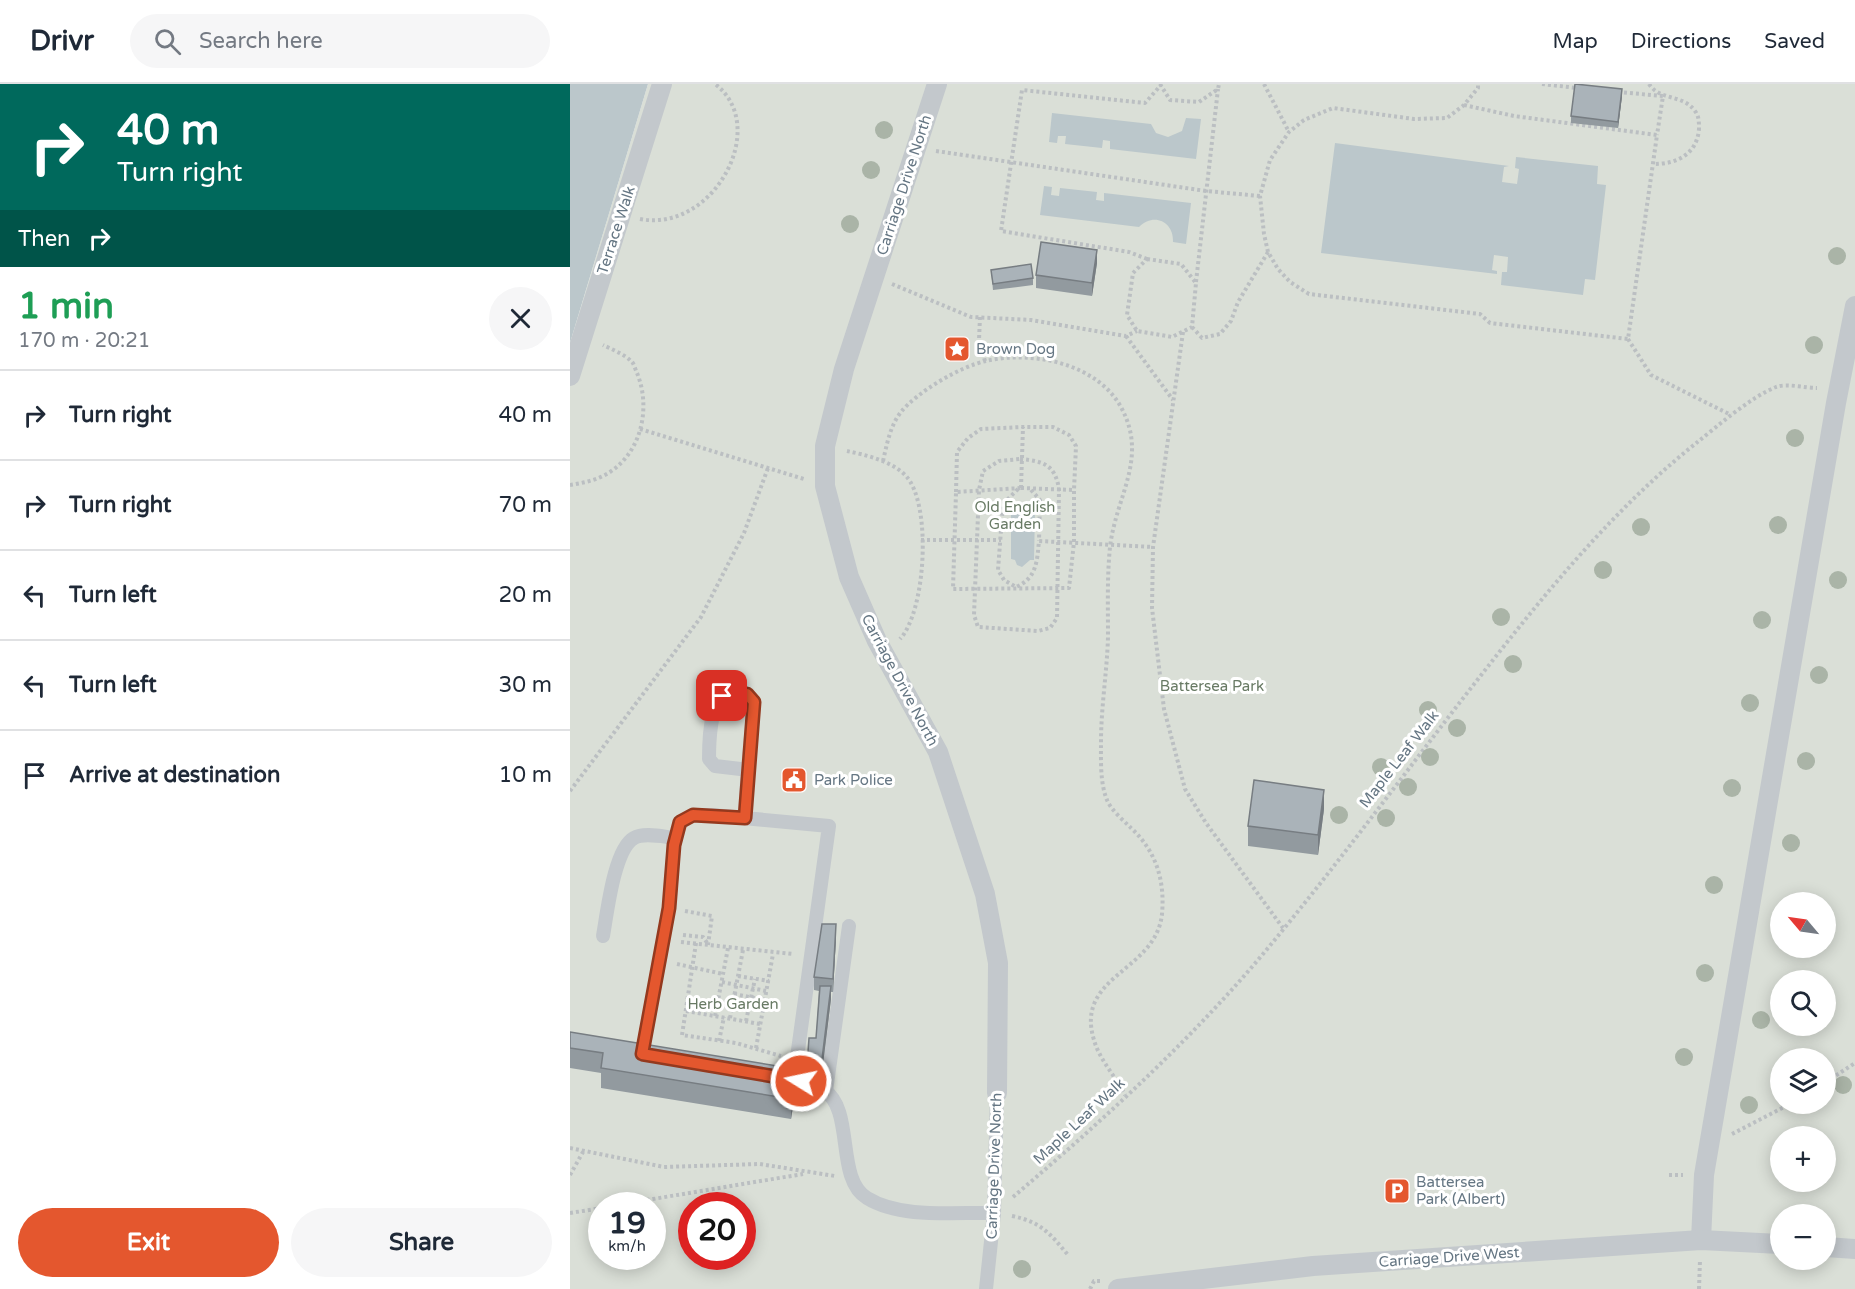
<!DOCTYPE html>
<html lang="en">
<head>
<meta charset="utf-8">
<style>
	body { margin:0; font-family:"Varela Round",sans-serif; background:#f6f6f7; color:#1f2937; height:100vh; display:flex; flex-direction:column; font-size:22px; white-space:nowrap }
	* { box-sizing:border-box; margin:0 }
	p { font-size:20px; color:#747a83 }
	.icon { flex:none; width:33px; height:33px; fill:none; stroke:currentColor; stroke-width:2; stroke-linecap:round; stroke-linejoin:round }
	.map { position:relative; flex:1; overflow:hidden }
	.drawer { display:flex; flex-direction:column; background:#fff; width:570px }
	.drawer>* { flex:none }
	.banner { background:#00695c; color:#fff; overflow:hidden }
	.needle { width:39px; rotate:299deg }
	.tools { position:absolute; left:1200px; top:808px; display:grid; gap:12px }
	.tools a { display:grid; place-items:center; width:66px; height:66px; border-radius:50%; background:#fff; box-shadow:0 3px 15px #0003; font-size:30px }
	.speed { position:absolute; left:18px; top:1108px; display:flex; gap:12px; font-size:30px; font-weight:700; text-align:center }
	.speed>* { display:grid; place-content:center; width:78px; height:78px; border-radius:50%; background:#fff; box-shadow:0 3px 15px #0003; line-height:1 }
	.speed small { font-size:15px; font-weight:400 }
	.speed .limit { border:9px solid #d22; background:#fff; color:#111 }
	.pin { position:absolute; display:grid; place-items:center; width:51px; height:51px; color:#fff; margin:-26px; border-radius:12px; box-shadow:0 3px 9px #0006 }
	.me { position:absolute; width:66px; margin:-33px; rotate:280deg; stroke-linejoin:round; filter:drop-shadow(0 0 4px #0008) }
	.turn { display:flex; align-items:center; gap:21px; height:126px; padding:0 18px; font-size:27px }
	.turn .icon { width:78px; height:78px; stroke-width:2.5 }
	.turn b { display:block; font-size:42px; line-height:51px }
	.then { display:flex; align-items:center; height:57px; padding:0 18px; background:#0003; gap:12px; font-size:22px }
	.round { display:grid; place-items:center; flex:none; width:63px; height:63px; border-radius:32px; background:#f6f6f7 }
	.overview { display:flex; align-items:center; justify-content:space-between; height:102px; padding:0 18px }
	h1 { font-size:36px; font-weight:700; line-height:45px; color:#1e9e55 }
	.button { display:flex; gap:12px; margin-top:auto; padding:12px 18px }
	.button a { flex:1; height:69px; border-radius:36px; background:#e4572e; color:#fff; font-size:24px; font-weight:700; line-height:69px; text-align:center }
	.button a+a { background:#f6f6f7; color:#1f2937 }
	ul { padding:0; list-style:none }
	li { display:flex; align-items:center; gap:18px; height:90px; padding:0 18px; border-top:2px solid #e0e1e3 }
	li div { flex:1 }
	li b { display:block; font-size:22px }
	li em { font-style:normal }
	header { display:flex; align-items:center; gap:36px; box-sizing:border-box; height:84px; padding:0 30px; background:#fff; border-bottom:2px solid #e0e1e3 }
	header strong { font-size:28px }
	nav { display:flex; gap:33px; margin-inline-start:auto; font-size:21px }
	.search { width:420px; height:54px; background:#f6f6f7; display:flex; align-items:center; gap:15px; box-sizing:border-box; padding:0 21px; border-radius:33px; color:#747a83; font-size:22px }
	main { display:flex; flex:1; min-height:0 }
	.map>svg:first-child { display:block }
	.green { fill:#dadfd7; fill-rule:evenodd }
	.water { fill:#bbc7cb }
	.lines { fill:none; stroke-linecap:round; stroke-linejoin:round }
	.path { stroke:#bbbfc2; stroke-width:4; stroke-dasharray:3 3; stroke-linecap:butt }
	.service { stroke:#c3c8cc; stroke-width:14 }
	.pedestrian { stroke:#c3c8cc; stroke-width:20 }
	.tree { fill:#aab4a7 }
	.wall { fill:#929a9f }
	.shaded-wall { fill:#777d82 }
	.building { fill:#aab3b9; stroke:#777d82; stroke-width:1.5 }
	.route-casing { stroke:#94391e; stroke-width:15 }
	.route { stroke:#e4572e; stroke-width:10 }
	.labels { text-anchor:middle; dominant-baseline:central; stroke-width:6; stroke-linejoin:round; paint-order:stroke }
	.street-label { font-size:15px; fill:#657683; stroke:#fff }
	.poi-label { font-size:15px; fill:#657683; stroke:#fff; text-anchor:start }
	.park-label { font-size:15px; fill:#687a64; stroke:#fff }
</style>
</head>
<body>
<header>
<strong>Drivr</strong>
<div class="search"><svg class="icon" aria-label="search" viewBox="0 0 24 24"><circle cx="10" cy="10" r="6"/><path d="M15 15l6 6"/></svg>Search here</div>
<nav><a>Map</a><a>Directions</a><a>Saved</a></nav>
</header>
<main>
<section class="drawer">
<div class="banner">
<div class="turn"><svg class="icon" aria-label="right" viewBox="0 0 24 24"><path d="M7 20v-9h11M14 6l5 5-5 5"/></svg><div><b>40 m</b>Turn right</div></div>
<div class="then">Then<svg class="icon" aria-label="right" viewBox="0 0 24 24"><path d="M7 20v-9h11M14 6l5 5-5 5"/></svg></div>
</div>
<div class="overview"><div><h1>1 min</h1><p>170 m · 20:21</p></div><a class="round"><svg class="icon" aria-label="close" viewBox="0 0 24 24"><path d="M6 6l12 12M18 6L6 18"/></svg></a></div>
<ul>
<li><svg class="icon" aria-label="right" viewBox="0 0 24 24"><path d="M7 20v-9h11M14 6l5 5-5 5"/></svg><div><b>Turn right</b></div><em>40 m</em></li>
<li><svg class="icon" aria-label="right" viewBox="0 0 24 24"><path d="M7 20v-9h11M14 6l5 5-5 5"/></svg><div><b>Turn right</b></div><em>70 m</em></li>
<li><svg class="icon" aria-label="left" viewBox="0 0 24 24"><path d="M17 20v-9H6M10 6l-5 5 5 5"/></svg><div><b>Turn left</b></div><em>20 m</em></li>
<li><svg class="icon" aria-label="left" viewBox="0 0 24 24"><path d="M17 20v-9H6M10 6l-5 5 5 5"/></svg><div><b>Turn left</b></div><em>30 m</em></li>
<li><svg class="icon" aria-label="arrive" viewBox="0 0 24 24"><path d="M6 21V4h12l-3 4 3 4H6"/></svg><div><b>Arrive at destination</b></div><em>10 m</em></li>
</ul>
<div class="button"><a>Exit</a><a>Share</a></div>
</section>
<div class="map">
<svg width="1285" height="1205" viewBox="0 0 1285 1205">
	<rect width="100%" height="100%" fill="#fafaf8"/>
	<path class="green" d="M78 0H1285V1205H0V259ZM1210 819H1256V864H1210ZM1210 897H1256V942H1210ZM1210 975H1256V1020H1210ZM1210 1053H1256V1098H1210ZM32 1122H82V1173H32ZM122 1122H172V1173H122ZM1210 1131H1256V1176H1210Z"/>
	<g class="water">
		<polygon points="0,0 78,0 0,259"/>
		<polygon points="482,29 581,40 586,49 598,53 612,47 616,34 631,35 626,75 540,65 540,57 533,56 532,64 495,60 496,52 488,52 487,59 479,58"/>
		<polygon points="765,59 939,82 934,83 932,98 947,100 949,85 945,84 946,73 1028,82 1027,100 1036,101 1025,196 1015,195 1013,211 931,201 932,188 937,188 938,173 924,171 922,186 927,187 927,190 751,169"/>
		<path d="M474 102 482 103 481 111 489 112 490 104 527 108 526 116 534 117V109L621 119 616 160 603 158C604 138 584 128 569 143L470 131Z"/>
		<polygon points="449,419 455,419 460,426 465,427 464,476 460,476 452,483 447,481 445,476 441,475 441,426"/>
	</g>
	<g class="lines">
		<g class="path">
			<polyline points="590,0 600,16 629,18 648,5 649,0"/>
			<polyline points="694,0 719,48"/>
			<polyline points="972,0 1007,4"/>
			<path d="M1079 0C1090 17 1113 10 1125 27 1129 32 1129 38 1129 45 1127 70 1107 80 1084 80"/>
			<polyline points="1048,8 1093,12 1087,51"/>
			<polyline points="894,21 944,32 1087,51 1058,255 920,239 910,230 739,210 720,198 708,185 698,168 694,150 690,112 700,76 719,48 734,36 763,24 844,35 877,34 894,21 908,4 908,0"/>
			<polyline points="366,67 636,107 690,112"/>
			<path d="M70 135C144 149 201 42 145 0"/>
			<polyline points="577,175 559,168 431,147 452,6 575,19 591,1"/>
			<polygon points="577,175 611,180 626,199 622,243 602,253 567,247 557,231 563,189"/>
			<polyline points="626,198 648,5"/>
			<polyline points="322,200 401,233 461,236 556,252 567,247"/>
			<polyline points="410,233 409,256 415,277"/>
			<polyline points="622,243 632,254 650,250 661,237 668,218 698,168"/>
			<polyline points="613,248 583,463 582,524 594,625 615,705 636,739 713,844"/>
			<polyline points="556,252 603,316"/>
			<polyline points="1058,255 1081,291 1161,331"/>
			<polyline points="70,345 234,395"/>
			<path d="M277 367C296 371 322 377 336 392 362 420 356 527 330 555"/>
			<path d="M450 375C474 377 485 381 489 405L487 534 480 544 468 547 408 543 404 531 409 406 413 387 429 377Z"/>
			<path d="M313 377C317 360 320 342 331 328 347 308 391 282 416 277 463 266 529 280 552 325 578 375 546 412 540 463 537 493 538 523 538 553 537 588 531 623 531 658 531 677 530 699 537 716 541 726 553 736 561 744 586 767 595 796 592 830 586 888 504 891 524 956 529 975 546 993 555 1011"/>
			<path d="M0 401C13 399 28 396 40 388 72 367 81 323 67 289 65 285 64 279 61 277 54 270 41 265 33 261"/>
			<polygon points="451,404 504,406 504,458 499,504 383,505 386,408"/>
			<polyline points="451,404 453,343"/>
			<path d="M448 405 433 420 428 486 434 496 446 503C467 494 467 477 469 457L583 463"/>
			<polyline points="461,406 470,416 469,457"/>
			<polyline points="386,408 387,368 398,354 411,345 453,343 483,343 499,351 506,362 504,406"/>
			<polyline points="351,456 431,456"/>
			<polyline points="0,707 131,533 174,449 198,384"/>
			<polyline points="115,827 142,832 138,861"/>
			<polyline points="113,851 133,853 138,860"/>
			<polyline points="111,858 223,870"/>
			<polyline points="126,859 112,951 166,959 211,972"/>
			<polyline points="107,880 153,890"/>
			<polyline points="168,892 199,897"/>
			<polyline points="152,898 196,907"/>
			<polyline points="164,910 195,916"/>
			<polyline points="148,918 193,925"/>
			<polyline points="116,927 190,940"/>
			<polyline points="145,932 158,864"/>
			<polyline points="160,934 173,866"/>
			<polyline points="176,937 185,895"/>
			<polyline points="149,957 154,933"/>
			<polyline points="186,964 203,870"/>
			<polyline points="1256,998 1285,979"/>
			<polyline points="1162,1050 1220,1020"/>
			<polyline points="0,1064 94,1083 190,1080 265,1092"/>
			<polyline points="0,1091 13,1068"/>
			<polyline points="1099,1091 1113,1091"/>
			<path d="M443 1113C531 1038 618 959 693 870 769 779 839 683 912 590 977 507 1043 426 1125 360 1148 342 1179 314 1206 303 1217 299 1235 304 1247 304"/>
			<polyline points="41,1122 233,1090"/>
			<polyline points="0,1129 32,1124"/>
			<path d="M442 1132C472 1138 480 1150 499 1172"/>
			<polyline points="520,1205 524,1197 530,1197"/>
			<polyline points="1129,1205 1130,1176"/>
		</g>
		<g class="service">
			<path d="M175 734C176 696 181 657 184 618L177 610C170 610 159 608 153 612 140 620 139 661 139 675L145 682 179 686"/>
			<path d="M33 852C37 830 44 765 64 754 74 748 94 753 106 754"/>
			<polyline points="78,971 72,970 99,824 104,761 110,739 123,731 142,731 259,742 224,995"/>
			<path d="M210 993C225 995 241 998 254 1006 285 1026 265 1095 297 1114 331 1135 385 1128 424 1129"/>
			<polyline points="256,1007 279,842"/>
			<polyline points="416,1205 424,1129 427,1009"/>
		</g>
		<g class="pedestrian">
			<polyline points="367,0 274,285 255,362 255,402 279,493 307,557 368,668 415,810 428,879 427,1009"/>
			<polyline points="0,292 92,0"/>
			<polyline points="1131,1156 1134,1091 1266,319 1285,222"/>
			<polyline points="1256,1163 1285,1165"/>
			<polyline points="548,1205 743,1182 1131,1156 1210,1160"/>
		</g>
	</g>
	<g class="tree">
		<circle cx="314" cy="46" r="9"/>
		<circle cx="301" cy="86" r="9"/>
		<circle cx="280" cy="140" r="9"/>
		<circle cx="1267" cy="172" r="9"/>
		<circle cx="1244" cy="261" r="9"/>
		<circle cx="1225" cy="354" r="9"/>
		<circle cx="1208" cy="441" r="9"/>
		<circle cx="1071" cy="443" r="9"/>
		<circle cx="1033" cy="486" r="9"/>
		<circle cx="1268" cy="496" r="9"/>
		<circle cx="931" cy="533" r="9"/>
		<circle cx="1192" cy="536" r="9"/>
		<circle cx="943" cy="580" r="9"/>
		<circle cx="1249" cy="591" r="9"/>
		<circle cx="1180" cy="619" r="9"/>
		<circle cx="858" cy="626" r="9"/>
		<circle cx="887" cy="644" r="9"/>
		<circle cx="860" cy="673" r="9"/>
		<circle cx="1236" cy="677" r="9"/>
		<circle cx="811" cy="683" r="9"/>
		<circle cx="838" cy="703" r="9"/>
		<circle cx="1162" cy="704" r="9"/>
		<circle cx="769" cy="731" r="9"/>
		<circle cx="816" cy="734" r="9"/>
		<circle cx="1221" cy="759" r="9"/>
		<circle cx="1144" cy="801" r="9"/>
		<circle cx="1135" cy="889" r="9"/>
		<circle cx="1191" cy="936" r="9"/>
		<circle cx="1114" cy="973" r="9"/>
		<circle cx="1273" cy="1001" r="9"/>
		<circle cx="1179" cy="1021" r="9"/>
		<circle cx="452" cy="1185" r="9"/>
	</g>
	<g class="wall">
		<polygon points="1052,12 1048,44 1001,39 1001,32"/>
		<polygon points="527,179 522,212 466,204 466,191"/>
		<polygon points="421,186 463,194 463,201 423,206"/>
		<polygon points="754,725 748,771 678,762 678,742"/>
		<polygon points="266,853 263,908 261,908 261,915 252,988 244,988 238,981 238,968 246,954 249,907 244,906 244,893"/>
		<polygon points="0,948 226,1004 221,1035 31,1004 31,989 0,984"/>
	</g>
	<g class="shaded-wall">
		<polygon points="1052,5 1052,12 1048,44 1048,38"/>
		<polygon points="527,166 527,179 522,212 522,199"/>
		<polygon points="754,706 754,725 748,771 748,751"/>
		<polygon points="266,840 266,853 263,908 263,895"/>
		<polygon points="261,902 261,915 252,988 252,975"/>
		<polygon points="226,985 226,1004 221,1035 221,1015"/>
	</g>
	<g class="building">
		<polygon points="1005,0 1052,5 1048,38 1001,32"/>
		<polygon points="471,158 527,166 522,199 466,191"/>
		<polygon points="461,180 463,194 423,200 421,186"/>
		<polygon points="684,696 754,706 748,751 678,742"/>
		<polygon points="252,840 266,840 263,895 244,893"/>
		<polygon points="250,902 261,902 252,975 244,975 238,968 239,954 246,954"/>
		<polygon points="0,948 226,985 221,1015 31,984 33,969 0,964"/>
	</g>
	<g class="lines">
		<g class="route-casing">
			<polyline id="route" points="152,612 177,610 184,618 175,734 123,731 110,738 104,761 99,824 72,970 231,997"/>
		</g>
		<use href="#route" class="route"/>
	</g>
	<defs>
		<g id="sight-square" transform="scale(1.35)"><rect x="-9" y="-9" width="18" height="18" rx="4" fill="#e4572e" stroke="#fff"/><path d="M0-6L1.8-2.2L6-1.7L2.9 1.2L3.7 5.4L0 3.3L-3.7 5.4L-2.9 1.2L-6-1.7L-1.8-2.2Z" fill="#fff"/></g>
		<g id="civic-square" transform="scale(1.35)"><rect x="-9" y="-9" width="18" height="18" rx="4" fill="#e4572e" stroke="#fff"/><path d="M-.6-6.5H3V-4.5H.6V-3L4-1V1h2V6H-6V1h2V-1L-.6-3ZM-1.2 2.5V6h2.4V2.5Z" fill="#fff"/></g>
		<g id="parking-square" transform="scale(1.35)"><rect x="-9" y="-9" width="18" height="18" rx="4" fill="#e4572e" stroke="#fff"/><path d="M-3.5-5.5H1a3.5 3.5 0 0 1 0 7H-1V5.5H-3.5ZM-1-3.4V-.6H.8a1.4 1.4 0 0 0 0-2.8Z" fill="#fff"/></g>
	</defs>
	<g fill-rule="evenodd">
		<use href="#sight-square" x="387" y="265"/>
		<use href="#civic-square" x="224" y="696"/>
		<use href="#parking-square" x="827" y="1107"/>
	</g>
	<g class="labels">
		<g class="street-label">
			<text transform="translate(334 101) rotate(-72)">Carriage Drive North</text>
			<text transform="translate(46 146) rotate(-72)">Terrace Walk</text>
			<text transform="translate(330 596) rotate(62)">Carriage Drive North</text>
			<text transform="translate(829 675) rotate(-52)">Maple Leaf Walk</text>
			<text transform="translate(509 1037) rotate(-43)">Maple Leaf Walk</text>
			<text transform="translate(424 1082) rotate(-88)">Carriage Drive North</text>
			<text transform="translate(879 1173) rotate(-4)">Carriage Drive West</text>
		</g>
		<g class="poi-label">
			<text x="406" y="265">Brown Dog</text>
			<text x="244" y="696">Park Police</text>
			<text x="846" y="1098">Battersea<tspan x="846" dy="17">Park (Albert)</tspan></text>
		</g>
		<g class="park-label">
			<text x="445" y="423">Old English<tspan x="445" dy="17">Garden</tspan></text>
			<text x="642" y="602">Battersea Park</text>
			<text x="163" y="920">Herb Garden</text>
		</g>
	</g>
</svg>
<div class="tools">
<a><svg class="needle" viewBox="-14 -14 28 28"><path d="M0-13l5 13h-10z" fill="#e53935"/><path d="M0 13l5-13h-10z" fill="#747a83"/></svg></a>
<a><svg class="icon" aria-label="search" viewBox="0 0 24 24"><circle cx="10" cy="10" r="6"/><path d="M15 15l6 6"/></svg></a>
<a><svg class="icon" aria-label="layers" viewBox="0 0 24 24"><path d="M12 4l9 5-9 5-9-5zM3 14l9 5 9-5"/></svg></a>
<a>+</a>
<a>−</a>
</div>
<div class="speed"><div>19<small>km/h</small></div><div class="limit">20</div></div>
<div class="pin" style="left:152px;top:612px;background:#d93025"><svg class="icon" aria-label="arrive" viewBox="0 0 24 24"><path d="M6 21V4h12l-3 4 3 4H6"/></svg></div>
<svg class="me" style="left:231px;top:997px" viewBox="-20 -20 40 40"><circle r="17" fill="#e4572e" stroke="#fff" stroke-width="3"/><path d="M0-11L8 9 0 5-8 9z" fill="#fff"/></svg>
</div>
</main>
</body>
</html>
